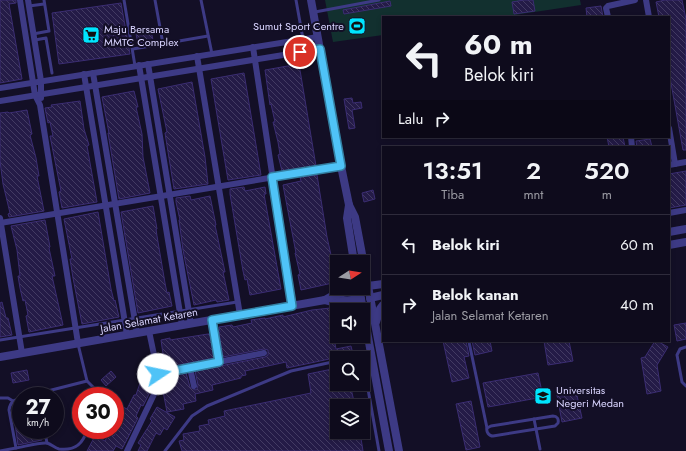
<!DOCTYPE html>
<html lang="id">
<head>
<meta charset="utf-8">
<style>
	body { margin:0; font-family:Jost,sans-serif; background:#171425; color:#f1f3f6; height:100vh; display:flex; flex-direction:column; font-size:15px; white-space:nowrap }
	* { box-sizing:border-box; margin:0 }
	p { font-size:13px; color:#9b9ba3 }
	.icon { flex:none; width:22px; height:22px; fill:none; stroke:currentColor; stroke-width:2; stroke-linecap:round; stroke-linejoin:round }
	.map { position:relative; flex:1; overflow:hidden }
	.details { position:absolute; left:382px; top:146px; width:288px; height:196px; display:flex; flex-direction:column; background:#0e0b1c; border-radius:0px; box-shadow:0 2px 6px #0003,0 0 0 1px #2e2b3b }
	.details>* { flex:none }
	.top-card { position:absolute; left:382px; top:16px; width:288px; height:122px; border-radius:0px; box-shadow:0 2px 6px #0003,0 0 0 1px #2e2b3b; background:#0e0b1c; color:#f1f3f6; overflow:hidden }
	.needle { width:26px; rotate:78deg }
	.controls { position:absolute; left:330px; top:255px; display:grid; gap:8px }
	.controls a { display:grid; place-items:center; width:40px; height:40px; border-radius:0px; background:#0e0b1c; box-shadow:0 2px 6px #0003,0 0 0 1px #2e2b3b; font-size:20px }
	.speed { position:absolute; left:12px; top:387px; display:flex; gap:8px; font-size:20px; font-weight:700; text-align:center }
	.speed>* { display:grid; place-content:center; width:52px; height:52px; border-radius:50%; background:#0e0b1c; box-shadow:0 2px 6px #0003,0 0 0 1px #2e2b3b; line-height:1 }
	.speed small { font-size:10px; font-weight:400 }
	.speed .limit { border:6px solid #d22; background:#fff; color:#111 }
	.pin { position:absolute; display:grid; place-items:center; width:34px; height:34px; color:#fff; margin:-17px; border:2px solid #fff; border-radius:50%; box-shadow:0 1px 4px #0007 }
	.me { position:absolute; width:44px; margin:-22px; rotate:79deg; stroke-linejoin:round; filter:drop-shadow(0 0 3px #0008) }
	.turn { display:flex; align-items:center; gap:14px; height:84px; padding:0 16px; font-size:18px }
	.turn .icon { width:52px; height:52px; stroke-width:2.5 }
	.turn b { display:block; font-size:28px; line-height:34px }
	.then { display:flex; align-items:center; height:38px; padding:0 16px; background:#0003; gap:8px; font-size:15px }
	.eta { display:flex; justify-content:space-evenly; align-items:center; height:68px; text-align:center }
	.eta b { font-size:24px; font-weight:600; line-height:28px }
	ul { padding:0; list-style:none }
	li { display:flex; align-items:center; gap:12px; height:60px; padding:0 16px; border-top:1px solid #2e2b3b }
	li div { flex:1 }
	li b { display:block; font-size:15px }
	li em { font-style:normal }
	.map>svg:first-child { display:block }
	.pitch { fill:#12302f }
	.building { fill:url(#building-back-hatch); stroke:#3b2d73 }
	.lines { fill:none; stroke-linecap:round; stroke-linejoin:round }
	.service { stroke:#3d3a85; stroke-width:3 }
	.minor { stroke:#3d3a85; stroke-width:6 }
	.tertiary { stroke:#3d3a85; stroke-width:8 }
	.route-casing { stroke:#337fa1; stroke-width:10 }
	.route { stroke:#4fc3f7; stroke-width:7 }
	.labels { text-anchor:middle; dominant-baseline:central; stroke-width:4; stroke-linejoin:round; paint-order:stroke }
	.poi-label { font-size:11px; fill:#d9d4ff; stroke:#130f26; text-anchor:start }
	.street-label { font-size:11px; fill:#d9d4ff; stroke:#130f26 }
</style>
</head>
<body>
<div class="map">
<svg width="686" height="451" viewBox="0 0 686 451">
	<defs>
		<pattern id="building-back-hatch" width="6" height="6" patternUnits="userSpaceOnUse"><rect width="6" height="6" fill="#241b47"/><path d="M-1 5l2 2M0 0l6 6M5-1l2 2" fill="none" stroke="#433b63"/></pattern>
	</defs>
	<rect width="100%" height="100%" fill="#130f26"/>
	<polygon class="pitch" points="325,0 580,0 581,5 502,17 383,17 383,35 333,42"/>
	<g class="building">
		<polygon points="0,0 16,0 16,3 9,4 22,79 0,83"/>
		<polygon points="524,0 533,0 535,11 514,14 512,2"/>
		<polygon points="665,0 682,0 686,19 686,150 683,150 669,72 669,17 659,17 656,2"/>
		<polygon points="390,1 391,6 344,14 343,10"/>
		<polygon points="121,3 130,54 59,64 52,13"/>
		<polygon points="601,6 603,17 587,17 586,8"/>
		<polygon points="151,31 153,40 138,43 136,34"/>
		<polygon points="299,64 316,166 282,171 278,155 280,154 278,142 273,122 275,122 271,104 270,105 265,70"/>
		<polygon points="244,73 261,175 228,180 211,79"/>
		<polygon points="192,82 205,157 208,184 174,189 165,133 167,132 158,89"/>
		<polygon points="134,91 138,107 136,107 142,134 143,157 150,193 119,199 108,133 109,133 102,97"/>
		<polygon points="352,98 353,103 361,102 362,108 352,110 355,128 349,129 344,99"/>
		<polygon points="80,101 84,129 89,145 87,146 97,202 62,208 59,192 61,191 50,136 53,136 50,122 48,123 45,108 52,107 51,105"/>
		<polygon points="27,110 32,134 30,135 36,158 39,176 37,176 44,211 9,217 8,214 10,213 3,184 0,161 0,113 8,112 9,113"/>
		<polygon points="607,137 623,137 625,147 609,147"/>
		<polygon points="650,139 652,147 637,147 636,141"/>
		<polygon points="686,171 686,205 669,208 669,174"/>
		<polygon points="317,175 327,237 337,282 301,290 298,275 300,274 295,253 296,253 283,185 301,181 300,177"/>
		<polygon points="244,187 245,191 265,187 266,194 264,194 281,289 250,295 247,279 245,280 243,271 230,194 230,189"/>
		<polygon points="373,190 375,199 364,202 362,193"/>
		<polygon points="190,196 191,200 210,196 216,225 215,225 225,272 223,272 229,300 217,302 216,300 194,305 183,250 179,220 180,220 176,202 176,198"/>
		<polygon points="153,206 157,229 156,229 157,236 165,283 167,293 169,292 172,306 138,313 121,212"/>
		<polygon points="98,212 111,289 114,301 115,300 119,317 82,324 73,278 70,259 72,259 64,219"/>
		<polygon points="45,220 50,247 49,248 55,276 52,276 63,325 29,332 26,316 28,315 25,300 23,301 20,288 18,276 20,276 17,250 11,226"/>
		<polygon points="2,302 6,318 8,318 12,335 0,337 0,303"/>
		<polygon points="349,306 350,310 337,310 337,330 336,330 336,332 333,333 336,349 351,346 353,354 287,368 286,362 245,371 246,375 241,376 241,378 212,385 213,390 195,394 196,401 183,404 184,409 167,412 162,386 164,385 162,378 186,373 190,387 195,390 197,389 198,385 195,371 265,357 268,355 268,350 264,349 223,357 219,333 220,332 219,327 232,325 233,327 252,323 251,320 265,318 265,319 283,315 283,317 312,310"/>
		<polygon points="686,323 686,339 677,341 674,325"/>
		<polygon points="208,334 210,334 214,358 164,368 161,354 163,354 161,340 170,338 170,340"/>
		<polygon points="443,341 466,341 469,356 464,357 469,378 452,382"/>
		<polygon points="472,341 490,341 492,351 475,355"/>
		<polygon points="544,341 569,341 573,361 548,365"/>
		<polygon points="655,341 657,341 668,347 657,365 661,391 647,394 641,358 645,357"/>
		<polygon points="337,368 337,384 350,384 355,406 337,406 337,432 360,432 363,451 182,451 179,441 184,440 183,434 200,431 199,426 209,424 208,420 225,416 224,411 311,393 308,374"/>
		<polygon points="27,370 29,380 13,383 11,373"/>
		<polygon points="111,371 116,377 106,386 101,380"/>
		<polygon points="538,373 543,397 488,407 483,383"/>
		<polygon points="140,383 152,388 143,406 141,405 136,416 138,418 122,449 116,446 113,451 87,451 95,436 105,441 109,433 114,436 122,420 118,418 123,407 127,409 134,395 136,395"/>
		<polygon points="576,391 582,418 562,422 557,395"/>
		<polygon points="471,401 480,447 466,450 456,404"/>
		<polygon points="157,407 175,417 167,430 164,428 160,435 156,433 147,451 138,451 141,445 138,443 152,421 150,419"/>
		<polygon points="21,422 21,430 41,430 42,440 18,445 15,423"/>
	</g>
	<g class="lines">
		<g class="service">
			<polyline points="124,0 135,66"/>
			<polyline points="155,0 163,44"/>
			<polyline points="201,0 212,54"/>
			<polyline points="296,0 303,39"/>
			<polyline points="29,6 44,4"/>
			<polyline points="315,12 379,0"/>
			<polyline points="33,34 49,31 44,0"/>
			<polyline points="35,40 46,38 52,73"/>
			<polyline points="133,49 208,36"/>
			<polyline points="0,340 237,302"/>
			<polyline points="469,342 487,428"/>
			<polyline points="78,344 87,381 95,389 96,396"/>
			<polyline points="686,347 680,349 677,355 682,382 686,386"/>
			<polyline points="352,358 370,354"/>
			<polyline points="363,361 379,451"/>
			<polyline points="28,396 87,381"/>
			<polyline points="0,398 8,398 13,401"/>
			<path d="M21 398C14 400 10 402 9 410L16 448C23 447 40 442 47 443 51 444 55 448 59 449 75 451 83 444 87 430"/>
			<path d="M553 416C557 416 559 419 558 423L555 426 493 436C489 436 486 432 487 428L491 426Z"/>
			<polyline points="534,419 540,449"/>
			<polyline points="45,433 47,443"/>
			<polyline points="0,451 16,448"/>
			<polyline points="165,451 192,416 207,406 291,371 337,361"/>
		</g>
		<g class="minor">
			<polyline points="20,0 35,95 40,105 78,343"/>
			<polyline points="28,0 41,81 41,98"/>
			<polyline points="646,0 649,17"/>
			<polyline points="608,17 606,8 608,6 635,0"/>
			<polyline points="253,47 292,306"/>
			<polyline points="197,56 240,315"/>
			<polyline points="148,64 191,324"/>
			<polyline points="139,65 182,325"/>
			<polyline points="93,73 137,333"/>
			<polyline points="84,74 127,335"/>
			<polyline points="0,88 318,37"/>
			<polyline points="0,101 320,49"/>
			<polyline points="669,128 675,164"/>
			<polyline points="631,137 632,147"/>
			<polyline points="669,165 686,162"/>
			<polyline points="669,213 686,210"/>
			<polyline points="0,218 22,353"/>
			<polyline points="0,223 341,166"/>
			<polyline points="212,320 219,362"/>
			<polyline points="190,368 194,386"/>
			<polyline points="158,374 264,353"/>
			<polyline points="127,451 157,388 158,374 149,331"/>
		</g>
		<g class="tertiary">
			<polyline points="311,0 341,166 349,205 355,217 399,451"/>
			<polyline points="349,205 347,218 354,262"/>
			<polyline points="669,232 686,229"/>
			<polyline points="669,245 686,242"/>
			<polyline points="368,286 383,284"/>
			<polyline points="359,288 389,451"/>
			<polyline points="370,298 383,295"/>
			<polyline points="325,300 333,302 361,299"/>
			<polyline points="376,322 380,309 383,305"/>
			<polyline points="0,357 325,300 332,296 359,289"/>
		</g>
	</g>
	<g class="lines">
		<g class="route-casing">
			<polyline id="route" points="158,374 219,362 212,320 292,306 272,177 341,166 320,49 300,52"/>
		</g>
		<use href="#route" class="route"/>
	</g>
	<defs>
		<g id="stadium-square" transform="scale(0.9)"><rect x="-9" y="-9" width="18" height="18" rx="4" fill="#00e5ff" stroke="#130f26"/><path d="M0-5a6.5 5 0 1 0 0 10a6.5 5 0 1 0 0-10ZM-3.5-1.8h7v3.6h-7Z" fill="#111"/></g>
		<g id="supermarket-square" transform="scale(0.9)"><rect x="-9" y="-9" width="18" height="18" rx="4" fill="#00e5ff" stroke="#130f26"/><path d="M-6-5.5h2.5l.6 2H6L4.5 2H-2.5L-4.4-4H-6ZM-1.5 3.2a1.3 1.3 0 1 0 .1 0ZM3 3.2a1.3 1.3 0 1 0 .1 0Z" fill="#111"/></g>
		<g id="university-square" transform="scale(0.9)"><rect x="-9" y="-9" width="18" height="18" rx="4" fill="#00e5ff" stroke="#130f26"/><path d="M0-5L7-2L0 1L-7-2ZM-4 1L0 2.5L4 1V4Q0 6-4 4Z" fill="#111"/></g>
	</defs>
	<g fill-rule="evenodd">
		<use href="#stadium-square" x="357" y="26"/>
		<use href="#supermarket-square" x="91" y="35"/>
		<use href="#university-square" x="543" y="396"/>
	</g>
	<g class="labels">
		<g class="poi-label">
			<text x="344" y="26" text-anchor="end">Sumut Sport Centre</text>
			<text x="104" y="29">Maju Bersama<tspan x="104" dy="13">MMTC Complex</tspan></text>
			<text x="556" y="390">Universitas<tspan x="556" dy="13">Negeri Medan</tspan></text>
		</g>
		<g class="street-label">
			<text transform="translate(149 320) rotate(-10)">Jalan Selamat Ketaren</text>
		</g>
	</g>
</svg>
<div class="controls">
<a><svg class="needle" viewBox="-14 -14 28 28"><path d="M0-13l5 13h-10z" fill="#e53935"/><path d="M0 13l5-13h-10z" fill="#9b9ba3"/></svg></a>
<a><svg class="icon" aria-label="sound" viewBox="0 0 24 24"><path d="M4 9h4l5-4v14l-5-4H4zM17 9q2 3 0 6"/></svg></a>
<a><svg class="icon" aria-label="search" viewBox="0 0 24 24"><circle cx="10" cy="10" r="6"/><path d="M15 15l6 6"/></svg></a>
<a><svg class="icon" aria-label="layers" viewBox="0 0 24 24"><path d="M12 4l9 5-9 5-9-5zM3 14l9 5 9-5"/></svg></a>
</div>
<div class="speed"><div>27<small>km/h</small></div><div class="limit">30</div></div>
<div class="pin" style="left:300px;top:52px;background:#d93025"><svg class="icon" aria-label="arrive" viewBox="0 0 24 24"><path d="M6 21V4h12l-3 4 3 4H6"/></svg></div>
<svg class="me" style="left:158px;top:374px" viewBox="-20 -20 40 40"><circle r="19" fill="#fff"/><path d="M0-13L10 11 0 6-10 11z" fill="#4fc3f7"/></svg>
<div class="top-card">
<div class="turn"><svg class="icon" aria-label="left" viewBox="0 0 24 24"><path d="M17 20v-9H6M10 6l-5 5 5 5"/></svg><div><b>60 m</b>Belok kiri</div></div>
<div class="then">Lalu<svg class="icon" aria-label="right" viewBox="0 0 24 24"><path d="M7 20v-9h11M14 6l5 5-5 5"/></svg></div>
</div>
<section class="details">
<div class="eta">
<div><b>13:51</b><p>Tiba</p></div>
<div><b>2</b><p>mnt</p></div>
<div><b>520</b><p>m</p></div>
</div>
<ul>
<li><svg class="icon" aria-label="left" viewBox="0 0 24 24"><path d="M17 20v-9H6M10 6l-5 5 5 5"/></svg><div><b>Belok kiri</b></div><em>60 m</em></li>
<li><svg class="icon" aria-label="right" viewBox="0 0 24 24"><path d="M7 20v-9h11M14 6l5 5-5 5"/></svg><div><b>Belok kanan</b><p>Jalan Selamat Ketaren</p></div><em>40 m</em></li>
</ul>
</section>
</div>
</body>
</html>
